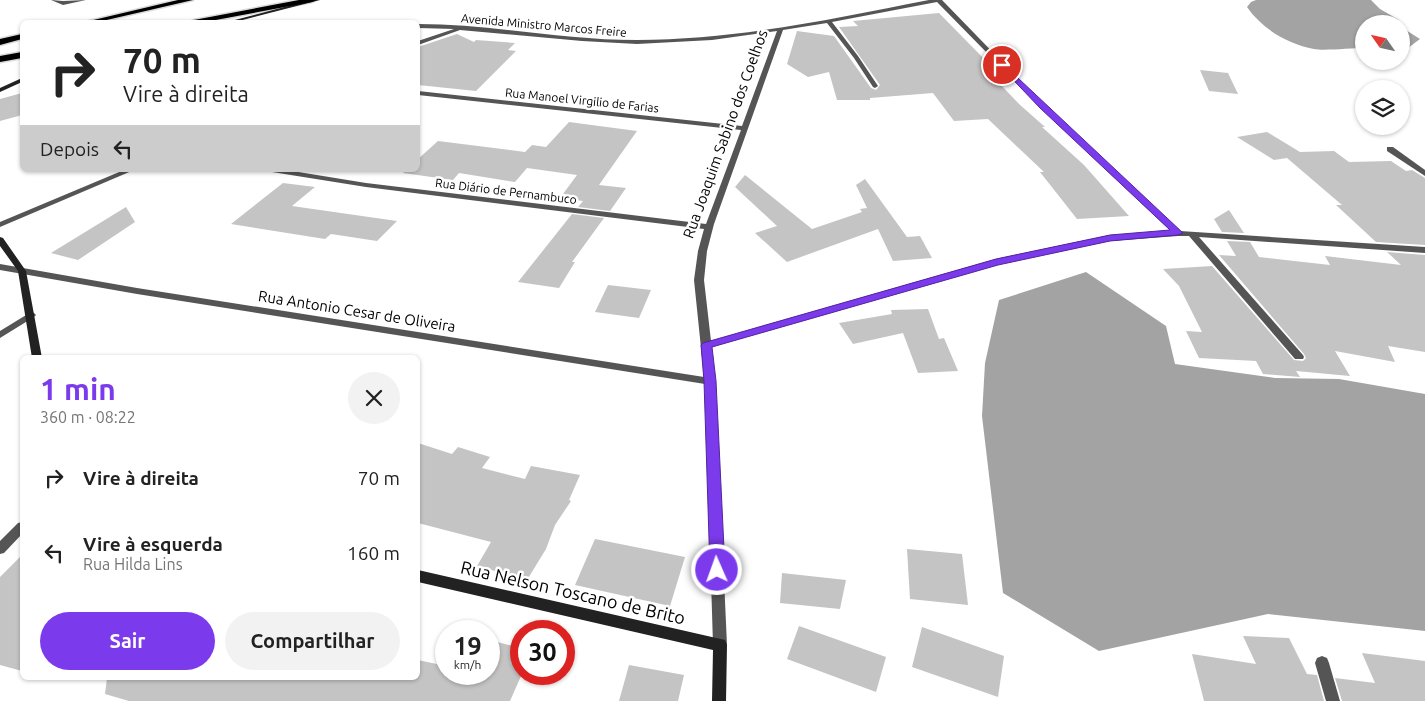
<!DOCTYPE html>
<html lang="pt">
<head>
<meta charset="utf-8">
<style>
	body { margin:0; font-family:Ubuntu,sans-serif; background:#f2f2f2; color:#222; height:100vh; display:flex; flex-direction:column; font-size:19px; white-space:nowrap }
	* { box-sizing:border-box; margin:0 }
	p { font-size:16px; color:#767676 }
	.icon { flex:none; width:28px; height:28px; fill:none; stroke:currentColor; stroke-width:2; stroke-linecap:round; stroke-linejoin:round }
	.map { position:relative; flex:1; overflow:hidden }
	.panel { position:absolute; left:20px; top:355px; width:400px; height:325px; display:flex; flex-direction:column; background:#fff; border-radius:8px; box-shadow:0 1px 4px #0004 }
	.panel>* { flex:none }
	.banner { position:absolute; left:20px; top:20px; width:400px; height:152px; border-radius:8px; box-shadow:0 1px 4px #0004; background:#fff; color:#222; overflow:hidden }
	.needle { width:32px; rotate:304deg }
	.buttons { position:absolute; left:1355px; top:15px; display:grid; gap:10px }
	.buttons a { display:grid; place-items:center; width:55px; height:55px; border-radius:50%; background:#fff; box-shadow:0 1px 4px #0004; font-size:25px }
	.speed { position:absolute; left:435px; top:620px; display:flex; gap:10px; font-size:25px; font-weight:700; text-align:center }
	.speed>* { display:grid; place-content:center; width:65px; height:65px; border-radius:50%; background:#fff; box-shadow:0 1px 4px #0004; line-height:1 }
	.speed small { font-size:12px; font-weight:400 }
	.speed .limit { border:8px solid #d22; background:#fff; color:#111 }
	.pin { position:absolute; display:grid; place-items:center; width:42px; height:42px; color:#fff; margin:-21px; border:2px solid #fff; border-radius:50%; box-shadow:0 1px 5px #0007 }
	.me { position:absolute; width:55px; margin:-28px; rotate:358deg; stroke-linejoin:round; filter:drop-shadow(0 0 4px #0008) }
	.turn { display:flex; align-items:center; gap:18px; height:105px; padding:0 20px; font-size:22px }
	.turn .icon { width:65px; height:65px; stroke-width:2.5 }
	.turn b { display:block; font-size:35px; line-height:42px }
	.then { display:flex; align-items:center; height:48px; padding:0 20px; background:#0003; gap:10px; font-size:19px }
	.round { display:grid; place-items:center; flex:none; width:52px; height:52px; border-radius:26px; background:#f2f2f2 }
	.headline { display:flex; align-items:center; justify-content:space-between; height:85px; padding:0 20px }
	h1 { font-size:30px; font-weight:700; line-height:38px; color:#7c3aed }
	.cta { display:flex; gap:10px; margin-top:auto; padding:10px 20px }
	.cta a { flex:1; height:58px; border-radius:30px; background:#7c3aed; color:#fff; font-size:20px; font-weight:700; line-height:58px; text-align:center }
	.cta a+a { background:#f2f2f2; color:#222 }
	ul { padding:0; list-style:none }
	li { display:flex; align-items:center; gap:15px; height:75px; padding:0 20px }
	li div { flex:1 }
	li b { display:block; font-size:19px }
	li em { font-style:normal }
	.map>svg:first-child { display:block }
	.water { fill:#a3a3a3 }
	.building { fill:#c4c4c4 }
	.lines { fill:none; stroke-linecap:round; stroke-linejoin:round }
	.highway-casing { stroke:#dbdbdb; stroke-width:3 }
	.lane { fill:#555; fill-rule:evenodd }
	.street { fill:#555; fill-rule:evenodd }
	.secondary { fill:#222; fill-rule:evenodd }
	.highway { fill:#000; fill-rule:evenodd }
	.route { fill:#7c3aed; stroke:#51269a }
	.labels { text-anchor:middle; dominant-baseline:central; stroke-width:5; stroke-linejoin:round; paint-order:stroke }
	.far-street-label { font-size:12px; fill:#000; stroke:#fff }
	.street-label { font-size:15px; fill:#000; stroke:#fff }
	.near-street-label { font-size:18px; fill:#000; stroke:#fff }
</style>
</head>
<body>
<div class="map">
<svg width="1425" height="701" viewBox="0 0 1425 701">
	<rect width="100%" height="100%" fill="#fff"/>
	<g class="water">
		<path d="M1256 0H1371L1380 9 1399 20 1400 24H1364V48C1352 48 1323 51 1314 49 1288 44 1262 29 1247 7L1251 2Z"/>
		<polygon points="1401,27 1420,39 1408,48 1401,48"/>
		<polygon points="1086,272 1166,326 1175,364 1275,378 1339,379 1425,394 1425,631 1268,614 1099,651 1003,593 982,416 985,363 999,300"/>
	</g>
	<g class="building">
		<polygon points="939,13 992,67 984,67 1019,104 1045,127 1042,127 1084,165 1129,216 1077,219 1040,172 1044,172 988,119 954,121 933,93 870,98 870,100 837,100 829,72 808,77 787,64 797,31 834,36 871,88 876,90 880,85 839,27 858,26 853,21"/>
		<polygon points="457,34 474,42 476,40 515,43 508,50 516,51 476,91 418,85 418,47"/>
		<polygon points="1200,70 1228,73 1238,94 1209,91"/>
		<polygon points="22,93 22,115 0,121 0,99"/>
		<polygon points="569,122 637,131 599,185 626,188 610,211 578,207 583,201 560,198 577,175 527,168 515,182 459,173 453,180 403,173 406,170 418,170 418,159 438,141 525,152 532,145 546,147"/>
		<polygon points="1267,132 1300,152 1334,151 1349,162 1391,161 1406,171 1412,170 1425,178 1425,245 1376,242 1336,205 1342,205 1287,158 1274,160 1237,137"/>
		<polygon points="745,175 812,229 862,212 860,209 867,208 856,185 865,179 907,237 920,236 932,258 893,261 878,229 787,262 755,233 777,226 735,187"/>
		<polygon points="283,183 315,187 292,206 397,221 377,241 331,234 325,239 231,224"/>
		<polygon points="126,207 135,222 78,260 51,253"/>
		<polygon points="1229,210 1244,233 1222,232 1214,219"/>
		<polygon points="572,214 604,218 572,262 575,262 559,288 518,282"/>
		<polygon points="1227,241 1250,242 1259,257 1330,265 1325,256 1401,265 1387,252 1425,255 1425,352 1388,346 1395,362 1335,351 1350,376 1296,371 1300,377 1263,374 1256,361 1199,358 1186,331 1202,332 1179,286 1163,269 1212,266 1294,360 1303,361 1306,358 1304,354 1219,255 1236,256"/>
		<polygon points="608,285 651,290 639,318 595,312"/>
		<polygon points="928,309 939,339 944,338 958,371 918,373 903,333 853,344 839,323 892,314 891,310"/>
		<polygon points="418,443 452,454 458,447 490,457 482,468 525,479 531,466 580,475 569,500 571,501 555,525 546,549 527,580 477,566 491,542 418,523"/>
		<polygon points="595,539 685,557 670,606 575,585"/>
		<polygon points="907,549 962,554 968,605 910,599"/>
		<polygon points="22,555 22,671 0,665 0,577"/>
		<polygon points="782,573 846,580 840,609 780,603"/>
		<polygon points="799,626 886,657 876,692 787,659"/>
		<polygon points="922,627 1004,656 998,697 912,667"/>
		<polygon points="1243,636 1289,638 1307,674 1317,675 1324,701 1204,701 1192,654 1256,664"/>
		<polygon points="489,640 521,648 521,676 510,701 129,701 105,694 107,678 418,678 418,660 446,666 446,674 489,675"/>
		<polygon points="1362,653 1425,661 1425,701 1342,701 1335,678 1375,683"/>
		<polygon points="629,665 684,675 678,701 619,701"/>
	</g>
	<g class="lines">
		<g class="highway-casing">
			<g id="highway">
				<polygon points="178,0 193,0 98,22 85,22"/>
				<polygon points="299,0 316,0 312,2 205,22 190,22 194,20"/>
				<polygon points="22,34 22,39 0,45 0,39"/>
				<polygon points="22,52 22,58 0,62 0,56"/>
			</g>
		</g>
		<g class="lane">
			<polygon points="51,0 63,1 86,0 63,5"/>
			<polygon points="1322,656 1327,658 1329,663 1340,701 1326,701 1315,663 1317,658"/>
		</g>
		<g class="street">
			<path d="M929 0H942L1044 105 1180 231 1425 247V253L1199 237 1303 355 1304 357 1303 359H1295L1189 236H1178L1110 241 998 264 711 347 715 381 727 645 725 650 720 651 715 650 713 645 705 384 137 294 0 270V264L137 288 704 377 694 280 698 251 704 229 366 187 272 172 268 170H286L366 183 706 224 741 130 418 95V91L742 126 777 31 712 40 637 44 582 41 460 30 418 45V41L454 29 418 28V24C491 24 563 40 637 40 736 40 832 19 929 0ZM937 2 1040 107 1171 231 1110 235 996 259 711 341 704 280 707 251 714 224 783 30 827 23 854 58 873 87 875 88 878 86 858 56 832 22Z"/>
			<polygon points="1387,147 1393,147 1425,170 1425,176 1387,151"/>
			<polygon points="124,170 134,170 0,227 0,222"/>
			<polygon points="31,312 34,313 36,315 34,317 0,338 0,331"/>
			<polygon points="22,522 22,534 4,553 0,554 0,541 18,523"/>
		</g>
		<g class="secondary">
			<polygon points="311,0 320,0 235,22 227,22"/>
			<polygon points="22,78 22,82 0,92 0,88"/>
			<polygon points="0,237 3,238 26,271 42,358 32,358 18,271 0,246"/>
			<polygon points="418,570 725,640 727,645 726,701 712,701 713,650 418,582"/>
		</g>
		<use href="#highway" class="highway"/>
	</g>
	<polygon class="route" points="1002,63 1183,233 1178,235 1110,241 998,265 712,347 716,381 725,570 722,574 717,576 712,574 710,570 704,381 701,345 703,343 996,259 1110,235 1170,230 1040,108 1000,66 999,65"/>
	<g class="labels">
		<g class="far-street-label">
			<text transform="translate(544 25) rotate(5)">Avenida Ministro Marcos Freire</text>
			<text transform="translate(582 100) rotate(6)">Rua Manoel Virgilio de Farias</text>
			<text transform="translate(506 191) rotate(7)">Rua Diário de Pernambuco</text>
		</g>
		<g class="street-label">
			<text transform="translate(725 134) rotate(-70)">Rua Joaquim Sabino dos Coelhos</text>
			<text transform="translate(357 311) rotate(9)">Rua Antonio Cesar de Oliveira</text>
		</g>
		<g class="near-street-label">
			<text transform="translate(573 592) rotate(13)">Rua Nelson Toscano de Brito</text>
		</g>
	</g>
</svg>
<div class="buttons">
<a><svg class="needle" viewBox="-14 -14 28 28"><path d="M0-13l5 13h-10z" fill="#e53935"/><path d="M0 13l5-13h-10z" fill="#767676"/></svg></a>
<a><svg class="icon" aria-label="layers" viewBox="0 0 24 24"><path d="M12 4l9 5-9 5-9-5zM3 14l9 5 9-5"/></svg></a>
</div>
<div class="speed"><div>19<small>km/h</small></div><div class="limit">30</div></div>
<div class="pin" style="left:1002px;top:65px;background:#d93025"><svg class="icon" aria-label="arrive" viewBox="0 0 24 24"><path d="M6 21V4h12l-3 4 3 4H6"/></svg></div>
<svg class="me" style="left:717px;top:570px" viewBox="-20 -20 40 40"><circle r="17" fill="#7c3aed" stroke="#fff" stroke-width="3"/><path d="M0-11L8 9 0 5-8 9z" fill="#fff"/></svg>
<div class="banner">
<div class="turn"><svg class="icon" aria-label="right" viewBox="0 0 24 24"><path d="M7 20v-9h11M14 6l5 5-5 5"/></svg><div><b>70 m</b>Vire à direita</div></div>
<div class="then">Depois<svg class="icon" aria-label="left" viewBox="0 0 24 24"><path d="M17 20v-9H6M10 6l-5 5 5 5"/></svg></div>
</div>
<section class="panel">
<div class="headline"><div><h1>1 min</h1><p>360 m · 08:22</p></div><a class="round"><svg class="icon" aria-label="close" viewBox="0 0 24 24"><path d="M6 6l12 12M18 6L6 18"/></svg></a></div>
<ul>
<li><svg class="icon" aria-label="right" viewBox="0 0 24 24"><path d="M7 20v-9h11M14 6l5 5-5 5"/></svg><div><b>Vire à direita</b></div><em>70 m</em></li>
<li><svg class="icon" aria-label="left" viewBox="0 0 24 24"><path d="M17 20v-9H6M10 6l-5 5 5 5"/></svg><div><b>Vire à esquerda</b><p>Rua Hilda Lins</p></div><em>160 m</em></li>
</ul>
<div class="cta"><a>Sair</a><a>Compartilhar</a></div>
</section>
</div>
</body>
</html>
